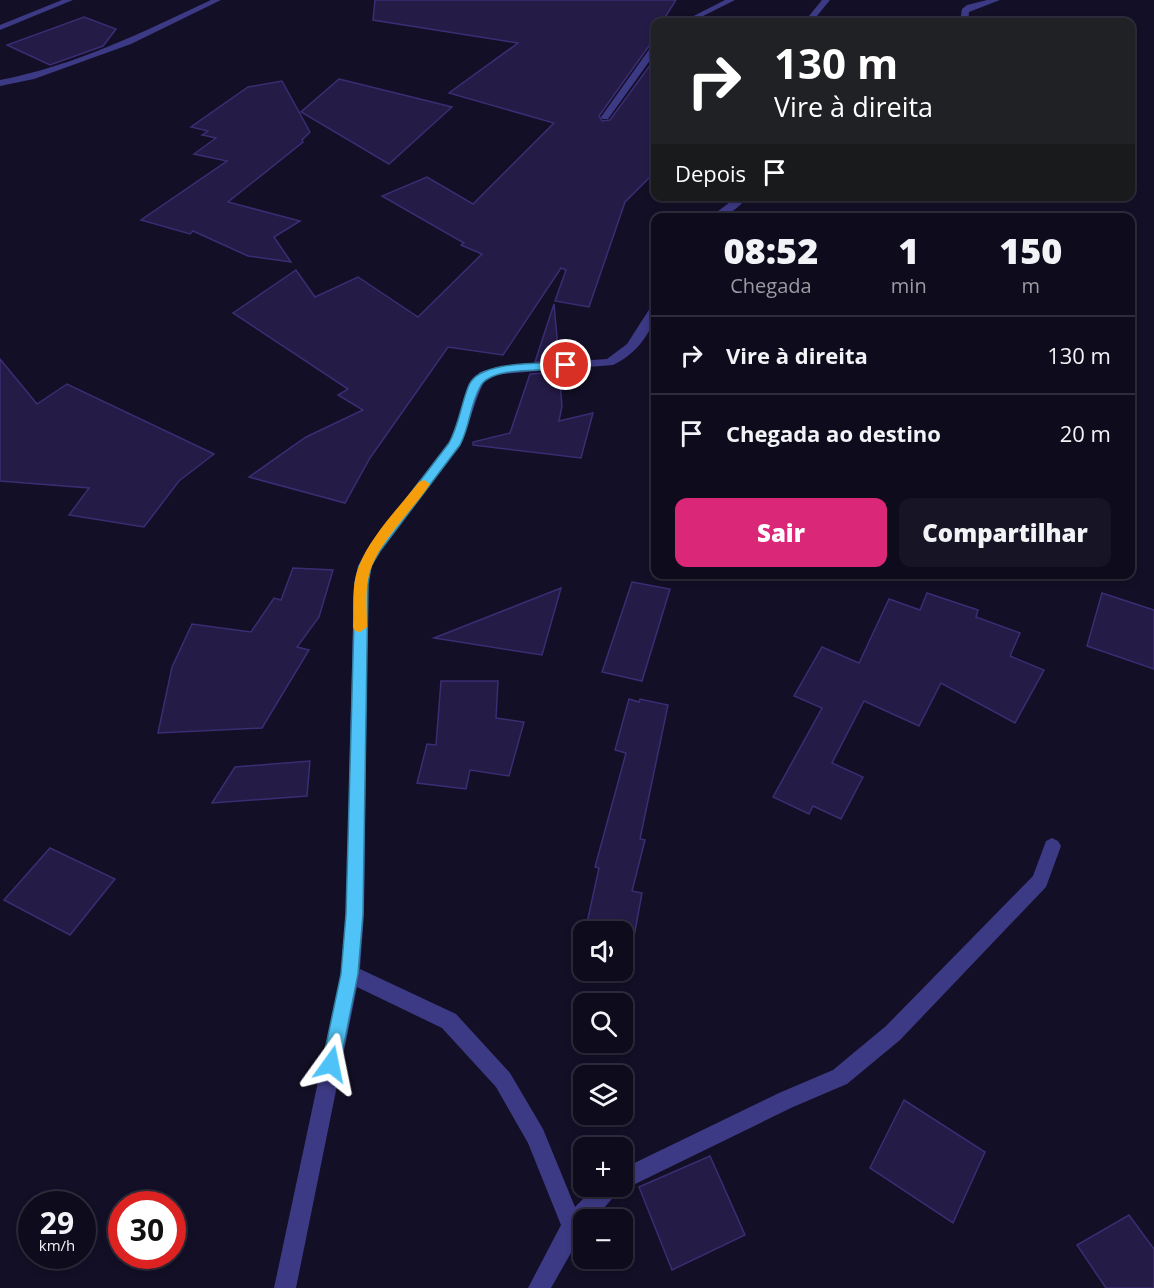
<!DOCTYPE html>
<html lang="pt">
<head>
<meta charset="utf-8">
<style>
	body { margin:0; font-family:"Open Sans",sans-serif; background:#171425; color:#f1f3f6; height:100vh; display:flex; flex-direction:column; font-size:22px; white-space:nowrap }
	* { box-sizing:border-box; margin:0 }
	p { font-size:20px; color:#9b9ba3 }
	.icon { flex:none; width:33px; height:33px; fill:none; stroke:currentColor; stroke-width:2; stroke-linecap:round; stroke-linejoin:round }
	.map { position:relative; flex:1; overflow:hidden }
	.drawer { position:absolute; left:651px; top:213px; width:484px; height:366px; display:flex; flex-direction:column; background:#0e0b1c; border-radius:12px; box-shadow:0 3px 9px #0003,0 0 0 2px #2e2b3b }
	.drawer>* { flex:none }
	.top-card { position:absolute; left:651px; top:18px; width:484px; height:183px; border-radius:12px; box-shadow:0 3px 9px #0003,0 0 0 2px #2e2b3b; background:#202124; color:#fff; overflow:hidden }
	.controls { position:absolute; left:573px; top:921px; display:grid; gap:12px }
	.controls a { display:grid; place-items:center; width:60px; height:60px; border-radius:12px; background:#0e0b1c; box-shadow:0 3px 9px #0003,0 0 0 2px #2e2b3b; font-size:30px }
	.speed { position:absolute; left:18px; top:1191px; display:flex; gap:12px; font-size:30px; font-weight:700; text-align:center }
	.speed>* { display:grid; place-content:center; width:78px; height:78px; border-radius:50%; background:#0e0b1c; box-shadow:0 3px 9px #0003,0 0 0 2px #2e2b3b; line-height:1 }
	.speed small { font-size:15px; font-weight:400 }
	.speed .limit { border:9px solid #d22; background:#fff; color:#111 }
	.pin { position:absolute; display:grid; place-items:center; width:51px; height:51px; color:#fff; margin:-26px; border:3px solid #fff; border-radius:50%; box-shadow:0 2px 6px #0007 }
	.me { position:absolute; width:66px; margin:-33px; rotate:12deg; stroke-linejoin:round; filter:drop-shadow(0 0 4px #0008) }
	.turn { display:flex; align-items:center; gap:21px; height:126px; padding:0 24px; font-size:27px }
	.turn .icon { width:78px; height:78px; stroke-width:2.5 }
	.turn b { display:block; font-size:42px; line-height:51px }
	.then { display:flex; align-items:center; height:57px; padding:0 24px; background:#0003; gap:12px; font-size:22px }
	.eta { display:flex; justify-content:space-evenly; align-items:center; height:102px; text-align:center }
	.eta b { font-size:36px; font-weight:800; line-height:42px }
	.button { display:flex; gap:12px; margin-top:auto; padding:12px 24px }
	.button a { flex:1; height:69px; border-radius:12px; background:#db2777; color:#fff; font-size:24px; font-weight:800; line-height:69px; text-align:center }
	.button a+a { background:#171425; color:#f1f3f6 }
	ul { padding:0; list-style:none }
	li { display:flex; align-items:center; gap:18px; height:78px; padding:0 24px; border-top:2px solid #2e2b3b }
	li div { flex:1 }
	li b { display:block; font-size:22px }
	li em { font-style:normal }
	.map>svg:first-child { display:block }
	.building { fill:#241b47; stroke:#3b2d73; stroke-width:1.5 }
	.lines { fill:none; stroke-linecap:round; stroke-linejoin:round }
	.minor { fill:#3d3a85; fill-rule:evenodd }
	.route { fill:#4fc3f7; stroke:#337fa1; stroke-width:1.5 }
	.slow { fill:#f59e0b }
</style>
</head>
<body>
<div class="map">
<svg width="1154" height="1288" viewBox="0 0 1154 1288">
	<rect width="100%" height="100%" fill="#130f26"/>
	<g class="building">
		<polygon points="375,0 676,0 662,22 656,22 656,42 651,43 599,116 602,121 610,120 656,57 656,171 625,202 589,307 555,301 566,270 561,268 503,355 448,347 370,458 345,503 249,477 306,437 363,410 338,395 348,389 233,313 296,270 315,297 358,277 418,317 482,254 461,245 464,243 382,196 427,177 473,204 554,123 449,93 518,43 373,20"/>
		<polygon points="84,17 116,29 103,46 50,65 7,45"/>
		<polygon points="339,79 452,107 389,164 301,112"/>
		<polygon points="282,81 310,132 302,140 303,142 228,202 300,221 274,237 291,262 248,256 193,231 190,234 141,220 227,161 194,154 216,138 202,135 208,131 191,127 248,87"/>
		<polygon points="554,304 559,360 535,362"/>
		<polygon points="0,359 37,404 67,384 214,454 179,481 144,527 69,515 89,488 0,481"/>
		<polygon points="559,372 562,406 559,421 593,413 581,458 473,445 473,442 510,433 530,374"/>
		<polygon points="293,568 333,570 319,617 297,647 309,650 262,728 158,733 172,667 192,624 251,632 274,598 281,600"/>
		<polygon points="632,582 670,589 642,681 602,672"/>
		<polygon points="561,588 542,655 434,638"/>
		<polygon points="927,593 978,610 976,617 1020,633 1010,656 1044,670 1015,723 941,683 919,726 864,701 832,763 863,777 841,819 813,806 809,814 773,797 822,708 794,696 822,647 859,663 889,599 920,610"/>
		<polygon points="1102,593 1154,610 1154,669 1087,646"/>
		<polygon points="441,681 498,681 496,718 524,722 509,776 470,770 466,789 417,783 427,744 436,745"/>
		<polygon points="629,699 639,702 640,699 668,705 640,839 645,840 632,891 642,893 631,953 622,951 622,932 585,932 599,868 595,867 626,753 615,750"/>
		<polygon points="310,761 307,796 212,803 235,767"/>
		<polygon points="50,848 115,879 70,935 4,900"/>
		<polygon points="904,1100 985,1152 953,1223 870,1168"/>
		<polygon points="710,1156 745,1235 672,1270 639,1187"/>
		<polygon points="1129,1215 1154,1249 1154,1288 1106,1288 1077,1245"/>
	</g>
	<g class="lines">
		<g class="minor">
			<polygon points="62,0 73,0 0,30 0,25"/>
			<path d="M211 0H221L131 44 34 79 0 86V80C74 66 143 32 211 0Z"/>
			<polygon points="725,0 735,0 691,22 682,22"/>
			<polygon points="822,0 830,0 812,22 804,22"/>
			<polygon points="987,0 1000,0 969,12 968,22 960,22 962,9 967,5"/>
			<polygon points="653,44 656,44 656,52 608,119 602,119 601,117"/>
			<path d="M738 196H749C737 209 727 218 709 218Z"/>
			<path d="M656 304C656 329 637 354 613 365L503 374C498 375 492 375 488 378 479 383 468 431 460 445L380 551 372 566 368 584 364 914 360 969 456 1014 510 1073 543 1129 575 1207 596 1186H622V1169L779 1093 833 1070 886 1026 1033 876 1046 841 1052 838 1058 841 1061 846 1046 887 900 1040 847 1084 793 1107 629 1187 620 1190 593 1220H584V1230L551 1288H528L561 1225 528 1143 496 1087 442 1028 357 987 296 1288H274L341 974 346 914 354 584 358 566 370 545 449 443 456 430 469 384 480 372 502 366 607 359 627 344 652 305Z"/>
		</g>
	</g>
	<path class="route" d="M566 362 570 363V368C548 372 490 365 480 387 470 405 470 426 460 445L380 551 371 566 368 584 363 914 358 974 340 1064 337 1070 331 1073 325 1070 322 1064 341 974 346 914 355 584 359 566 371 545 449 443C459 425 461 404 469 385 480 360 542 364 566 362Z"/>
	<path class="slow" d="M424 480 430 484C413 510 383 537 372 566 364 584 367 608 367 627L360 632 355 631 353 627C354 608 351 585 359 566 370 537 400 506 419 482Z"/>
</svg>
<div class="controls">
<a><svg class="icon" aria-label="sound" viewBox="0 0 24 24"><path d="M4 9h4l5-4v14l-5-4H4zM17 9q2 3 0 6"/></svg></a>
<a><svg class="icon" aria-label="search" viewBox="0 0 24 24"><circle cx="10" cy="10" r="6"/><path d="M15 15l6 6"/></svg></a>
<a><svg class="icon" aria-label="layers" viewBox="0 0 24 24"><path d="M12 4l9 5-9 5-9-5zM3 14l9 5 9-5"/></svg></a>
<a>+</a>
<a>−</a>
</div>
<div class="speed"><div>29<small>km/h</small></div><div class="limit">30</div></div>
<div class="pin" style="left:566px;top:365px;background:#d93025"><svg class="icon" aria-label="arrive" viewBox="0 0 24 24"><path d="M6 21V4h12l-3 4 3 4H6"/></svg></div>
<svg class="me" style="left:331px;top:1064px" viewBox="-20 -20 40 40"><path d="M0-17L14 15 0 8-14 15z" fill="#4fc3f7" stroke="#fff" stroke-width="4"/></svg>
<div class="top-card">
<div class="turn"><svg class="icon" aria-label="right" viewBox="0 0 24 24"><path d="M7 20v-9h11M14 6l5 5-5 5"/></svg><div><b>130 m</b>Vire à direita</div></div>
<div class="then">Depois<svg class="icon" aria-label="arrive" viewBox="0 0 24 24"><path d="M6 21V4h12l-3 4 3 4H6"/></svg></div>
</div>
<section class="drawer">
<div class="eta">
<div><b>08:52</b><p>Chegada</p></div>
<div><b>1</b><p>min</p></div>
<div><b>150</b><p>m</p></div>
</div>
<ul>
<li><svg class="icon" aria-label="right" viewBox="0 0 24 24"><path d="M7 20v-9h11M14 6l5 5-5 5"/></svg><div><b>Vire à direita</b></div><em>130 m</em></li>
<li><svg class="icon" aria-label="arrive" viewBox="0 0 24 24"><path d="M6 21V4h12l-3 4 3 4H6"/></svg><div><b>Chegada ao destino</b></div><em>20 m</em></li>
</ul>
<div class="button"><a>Sair</a><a>Compartilhar</a></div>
</section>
</div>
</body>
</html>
